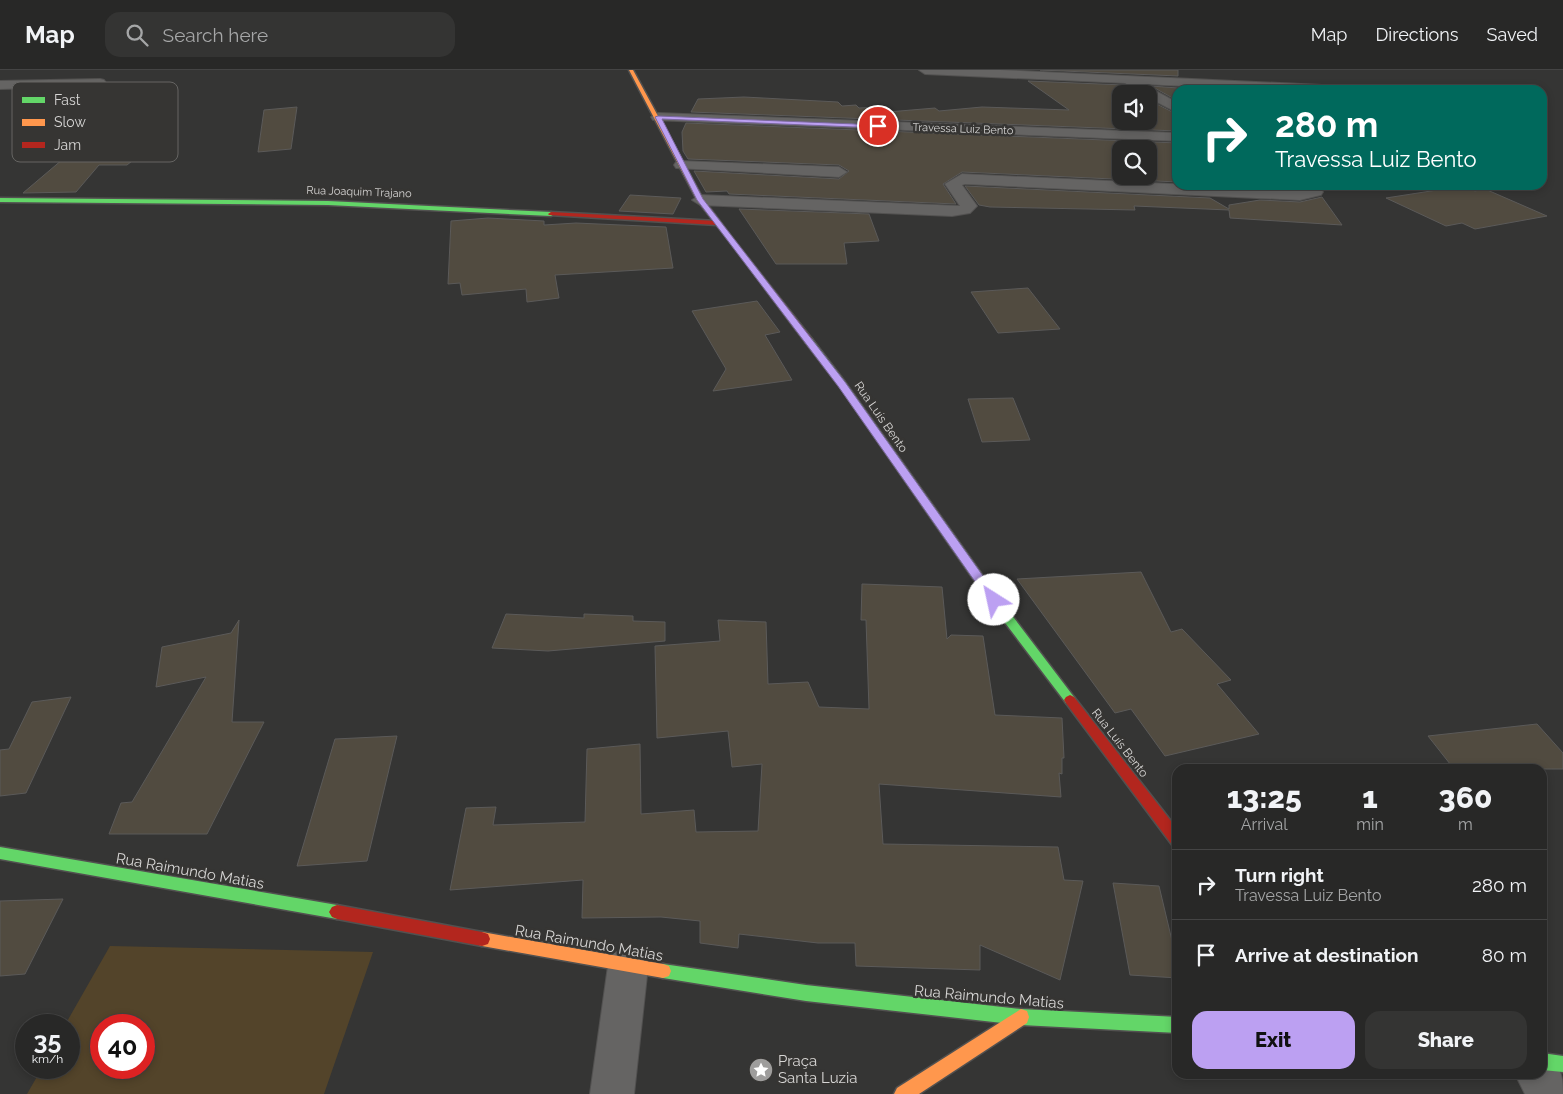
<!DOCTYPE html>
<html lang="en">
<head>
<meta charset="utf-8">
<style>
	body { margin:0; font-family:Raleway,sans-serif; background:#343433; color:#f1f3f6; height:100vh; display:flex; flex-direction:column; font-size:19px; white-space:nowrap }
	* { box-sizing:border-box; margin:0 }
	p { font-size:16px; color:#a5a6a7 }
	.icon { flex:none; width:28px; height:28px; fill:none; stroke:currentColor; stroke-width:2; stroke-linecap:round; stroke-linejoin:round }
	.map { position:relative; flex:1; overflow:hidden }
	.side { position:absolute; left:1172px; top:694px; width:375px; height:315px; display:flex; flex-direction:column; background:#282827; border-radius:15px; box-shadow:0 2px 8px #0003,0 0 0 1px #444 }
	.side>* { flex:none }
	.guide { position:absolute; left:1172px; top:15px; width:375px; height:105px; border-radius:15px; box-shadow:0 2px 8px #0003,0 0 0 1px #444; background:#00695c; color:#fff; overflow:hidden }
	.fabs { position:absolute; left:1112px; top:15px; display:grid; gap:10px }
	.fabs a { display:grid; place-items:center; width:45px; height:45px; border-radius:10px; background:#282827; box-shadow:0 2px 8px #0003,0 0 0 1px #444; font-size:25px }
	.speed { position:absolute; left:15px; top:944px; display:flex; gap:10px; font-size:25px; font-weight:700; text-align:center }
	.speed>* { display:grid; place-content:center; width:65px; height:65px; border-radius:50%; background:#282827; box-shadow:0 2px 8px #0003,0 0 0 1px #444; line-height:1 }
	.speed small { font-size:12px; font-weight:400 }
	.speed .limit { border:8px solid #d22; background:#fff; color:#111 }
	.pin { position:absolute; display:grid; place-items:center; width:42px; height:42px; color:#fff; margin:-21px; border:2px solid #fff; border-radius:50%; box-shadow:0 1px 5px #0007 }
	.me { position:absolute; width:55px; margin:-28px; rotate:325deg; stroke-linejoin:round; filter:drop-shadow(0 0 4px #0008) }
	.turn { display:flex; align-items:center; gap:18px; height:105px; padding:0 20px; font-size:22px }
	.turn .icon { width:65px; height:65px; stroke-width:2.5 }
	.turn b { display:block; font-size:35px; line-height:42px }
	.eta { display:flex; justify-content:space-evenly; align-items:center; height:85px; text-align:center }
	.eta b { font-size:30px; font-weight:800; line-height:35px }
	.action { display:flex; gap:10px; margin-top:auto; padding:10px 20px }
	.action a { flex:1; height:58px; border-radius:15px; background:#bca0f2; color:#111; font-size:20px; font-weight:800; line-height:58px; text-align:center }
	.action a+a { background:#343433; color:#f1f3f6 }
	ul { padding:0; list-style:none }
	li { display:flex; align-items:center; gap:15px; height:70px; padding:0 20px; border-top:1px solid #444 }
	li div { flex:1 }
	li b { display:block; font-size:19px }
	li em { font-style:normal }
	header { display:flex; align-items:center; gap:30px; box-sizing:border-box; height:70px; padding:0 25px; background:#282827; border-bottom:1px solid #444 }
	header strong { font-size:24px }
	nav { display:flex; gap:28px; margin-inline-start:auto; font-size:18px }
	.search { width:350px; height:45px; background:#343433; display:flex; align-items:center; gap:12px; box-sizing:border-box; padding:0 18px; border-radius:15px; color:#a5a6a7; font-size:19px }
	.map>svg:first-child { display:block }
	.green { fill:#53442a; fill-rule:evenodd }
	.building { fill:#514b40; stroke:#5b5a59; fill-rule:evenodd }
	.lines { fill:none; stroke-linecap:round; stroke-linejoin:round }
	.street-casing { stroke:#525150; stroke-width:2 }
	.fast-casing { stroke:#525150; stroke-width:3 }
	.slow-casing { stroke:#525150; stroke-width:3 }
	.jam-casing { stroke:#525150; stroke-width:3 }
	.street { fill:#656463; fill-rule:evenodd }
	.fast { fill:#63d668; fill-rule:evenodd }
	.slow { fill:#ff974d; fill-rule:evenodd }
	.jam { fill:#b3261e; fill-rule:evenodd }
	.route { fill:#bca0f2; stroke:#7a689d }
	.labels { text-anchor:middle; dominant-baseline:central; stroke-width:5; stroke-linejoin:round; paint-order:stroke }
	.far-street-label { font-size:11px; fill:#d6d5d4; stroke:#363533 }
	.street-label { font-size:12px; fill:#d6d5d4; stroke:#363533 }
	.near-street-label { font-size:15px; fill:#d6d5d4; stroke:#363533 }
	.near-poi-label { font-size:15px; fill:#d6d5d4; stroke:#363533; text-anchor:start }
	.key { fill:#363533; stroke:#666563; stroke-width:1 }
	.key-label { font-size:14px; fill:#d6d5d4 }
</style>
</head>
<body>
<header>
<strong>Map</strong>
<div class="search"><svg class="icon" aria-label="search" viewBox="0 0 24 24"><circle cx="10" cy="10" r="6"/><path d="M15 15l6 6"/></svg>Search here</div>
<nav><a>Map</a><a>Directions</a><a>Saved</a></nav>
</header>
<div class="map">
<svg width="1563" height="1024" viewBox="0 0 1563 1024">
	<rect width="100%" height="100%" fill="#353534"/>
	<path class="green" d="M110 876 373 882 324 1024H27L42 998H69V955H65ZM101 955H144V998H101Z"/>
	<g class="building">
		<polygon points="1040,0 1178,0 1178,6"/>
		<polygon points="1028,11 1124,15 1138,24 1121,24 1121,51 1149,51 1149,30 1178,45 1178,61 691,42 698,29 744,27 838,32 842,36 856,35 859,38 881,37 888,42 935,38 939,41 982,37 1069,40"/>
		<polygon points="1151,16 1178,18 1178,31"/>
		<polygon points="129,33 142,46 125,65 166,64 127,95 99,95 76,122 23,123"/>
		<polygon points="297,37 291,79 258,82 264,40"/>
		<path d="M686 53 1178 73V112L962 102 943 114 956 134 729 124 727 121 706 122 694 101 839 109 849 101 839 95 688 89 683 81 682 62ZM1121 79H1149V106H1121Z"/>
		<polygon points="965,116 1210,128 1229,139 1229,135 1260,130 1300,132 1322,127 1342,155 1230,148 1229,140 1134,136 1135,140 990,137 979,135"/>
		<polygon points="1463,116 1475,121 1485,119 1547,146 1475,159 1462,153 1446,156 1386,128"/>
		<polygon points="630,125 681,128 673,144 619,141"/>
		<polygon points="739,139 869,144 879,171 844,173 847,194 776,194"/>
		<polygon points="488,148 544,151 544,155 576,153 666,157 673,198 555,205 559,228 527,232 526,219 462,225 460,213 448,214 451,151"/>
		<polygon points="1028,218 1060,259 998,263 971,222"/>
		<polygon points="757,231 780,262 765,265 792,310 713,321 726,299 692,241"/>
		<polygon points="1013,328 1030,370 982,372 968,329"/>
		<polygon points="1141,502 1171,562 1182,559 1231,610 1217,614 1259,664 1165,686 1131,639 1115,643 1017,509"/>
		<polygon points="862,514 942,517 947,569 951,565 983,566 995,645 1062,648 1064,688 1062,688 1062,704 1059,703 1061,727 879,714 883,774 1058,777 1064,810 1083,811 1060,910 980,875 980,900 856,896 855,873 818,873 739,864 738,878 700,873 700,851 661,847 582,848 583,810 450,820 466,738 496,737 493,755 585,752 587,679 640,674 641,744 694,740 696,762 758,761 762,694 732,697 728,661 657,668 655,576 720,571 718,550 766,552 768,614 808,612 819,637 869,639 866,550 861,550"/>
		<polygon points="506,544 584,548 584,544 633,546 633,551 665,552 665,571 548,581 492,578"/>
		<polygon points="239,550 232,652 264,652 207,764 109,764 121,733 132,732 206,607 156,617 162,577 231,563"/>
		<polygon points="71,627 26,723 0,726 0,680 9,679 32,632"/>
		<polygon points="1537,654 1563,683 1563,699 1454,699 1428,666"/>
		<polygon points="397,666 367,791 297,796 335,669"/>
		<polygon points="1113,813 1159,816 1174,879 1178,879 1178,908 1130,905"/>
		<polygon points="63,829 25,904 0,906 0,831"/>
	</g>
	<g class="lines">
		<g class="street-casing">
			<g id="street">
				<polygon points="919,0 1000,0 1322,15 1328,19 1265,20 1143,14 1178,33 1178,43 1149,28 1149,24 1142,24 1125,13 925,4"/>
				<polygon points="100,9 104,10 106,13 104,16 0,19 0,11"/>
				<polygon points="658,43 1178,63 1178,71 653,50 651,47"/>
				<polygon points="681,91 839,97 847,102 839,107 676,98 674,95 676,92"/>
				<polygon points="962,104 1300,120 1305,119 1302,115 1318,115 1323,122 1321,125 1300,130 965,114 962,115 977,136 970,143 952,146 700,135 692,130 700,125 960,136 945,114"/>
				<polygon points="628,878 642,883 648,896 634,1024 590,1024 608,896 614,883"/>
				<path d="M1542 986C1561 993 1563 1006 1563 1024H1525L1515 1004H1542Z"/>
			</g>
		</g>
		<g class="fast-casing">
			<g id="fast">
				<polygon points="0,128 328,131 551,142 554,144 551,146 328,135 0,132"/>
				<polygon points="806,269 812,269 845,312 998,527 1074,627 1076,630 1074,633 1066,633 990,533 839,316 806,273"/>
				<polygon points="0,777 337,835 342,837 345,842 342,847 337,849 0,789"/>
				<polygon points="663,894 806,915 1021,939 1178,947 1178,963 1021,955 806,931 663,908 657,906 655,901 657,896"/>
				<polygon points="1542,983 1563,986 1563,1002 1542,1000"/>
			</g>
		</g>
		<g class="slow-casing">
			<g id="slow">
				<polygon points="629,0 633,0 703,129 730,165 730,167 726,167 697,130"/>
				<polygon points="482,862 663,894 669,896 671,901 669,906 663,908 482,876 476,874 474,869 476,864"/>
				<polygon points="1021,939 1027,941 1029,947 1027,953 919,1024 894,1024 897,1018"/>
			</g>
		</g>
		<g class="jam-casing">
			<g id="jam">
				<polygon points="551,142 717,151 720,153 717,155 549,145 548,144"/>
				<polygon points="726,165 730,165 812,269 812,273 806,273 726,167"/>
				<polygon points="1070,625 1074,627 1178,760 1178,778 1173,776 1066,633 1064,630 1066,627"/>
				<polygon points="337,835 482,862 488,864 490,869 488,874 482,876 337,849 332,847 329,842 332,837"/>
			</g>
		</g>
		<use href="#street" class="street"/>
		<use href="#fast" class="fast"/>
		<use href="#slow" class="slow"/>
		<use href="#jam" class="jam"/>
	</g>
	<polygon class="route" points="658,46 880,55 878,58 662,49 703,129 845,312 998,527 998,533 990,533 838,316 697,130 655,47"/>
	<defs>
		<g id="sight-disc" transform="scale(1.25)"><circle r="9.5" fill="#9e9d9c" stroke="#363533"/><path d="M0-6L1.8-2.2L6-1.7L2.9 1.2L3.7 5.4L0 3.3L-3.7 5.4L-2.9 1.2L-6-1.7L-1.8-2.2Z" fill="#fff"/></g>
	</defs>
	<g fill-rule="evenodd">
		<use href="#sight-disc" x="761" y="1000"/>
	</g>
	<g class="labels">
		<g class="far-street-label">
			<text transform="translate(963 59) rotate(2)">Travessa Luiz Bento</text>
			<text transform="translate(359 122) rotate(2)">Rua Joaquim Trajano</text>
		</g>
		<g class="street-label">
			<text transform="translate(881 347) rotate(55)">Rua Luís Bento</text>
			<text transform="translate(1120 673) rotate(52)">Rua Luís Bento</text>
		</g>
		<g class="near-street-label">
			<text transform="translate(190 801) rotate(10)">Rua Raimundo Matias</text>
			<text transform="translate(589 873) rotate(10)">Rua Raimundo Matias</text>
			<text transform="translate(989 927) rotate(5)">Rua Raimundo Matias</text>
		</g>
		<g class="near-poi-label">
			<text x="778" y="991">Praça<tspan x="778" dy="17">Santa Luzia</tspan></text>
		</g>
	</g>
	<rect x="12" y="12" width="166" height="80" rx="8" class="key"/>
	<rect x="22" y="27" width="23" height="6" fill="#63d668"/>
	<rect x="22" y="49" width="23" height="7" fill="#ff974d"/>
	<rect x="22" y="72" width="23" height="6" fill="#b3261e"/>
	<g class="key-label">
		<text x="54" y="35">Fast</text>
		<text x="54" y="57">Slow</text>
		<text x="54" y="80">Jam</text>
	</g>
</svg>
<div class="fabs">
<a><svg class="icon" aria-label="sound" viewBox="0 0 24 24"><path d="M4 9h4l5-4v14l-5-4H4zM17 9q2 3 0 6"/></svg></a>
<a><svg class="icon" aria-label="search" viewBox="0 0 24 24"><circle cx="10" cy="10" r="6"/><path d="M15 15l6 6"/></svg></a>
</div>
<div class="speed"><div>35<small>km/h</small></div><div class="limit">40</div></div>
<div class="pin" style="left:878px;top:56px;background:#d93025"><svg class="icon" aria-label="arrive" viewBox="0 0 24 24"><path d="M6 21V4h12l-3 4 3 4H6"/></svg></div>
<svg class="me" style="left:994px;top:530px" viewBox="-20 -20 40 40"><circle r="19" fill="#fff"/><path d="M0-13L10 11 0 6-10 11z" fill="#bca0f2"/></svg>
<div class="guide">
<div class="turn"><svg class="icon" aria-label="right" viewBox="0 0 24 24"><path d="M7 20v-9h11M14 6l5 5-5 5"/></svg><div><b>280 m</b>Travessa Luiz Bento</div></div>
</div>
<section class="side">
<div class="eta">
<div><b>13:25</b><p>Arrival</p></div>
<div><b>1</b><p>min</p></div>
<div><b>360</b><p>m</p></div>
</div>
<ul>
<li><svg class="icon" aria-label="right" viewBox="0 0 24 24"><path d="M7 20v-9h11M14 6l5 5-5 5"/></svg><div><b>Turn right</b><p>Travessa Luiz Bento</p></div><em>280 m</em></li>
<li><svg class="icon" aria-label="arrive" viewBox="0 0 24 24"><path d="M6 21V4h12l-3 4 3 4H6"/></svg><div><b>Arrive at destination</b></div><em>80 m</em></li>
</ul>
<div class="action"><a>Exit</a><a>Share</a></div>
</section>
</div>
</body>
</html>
